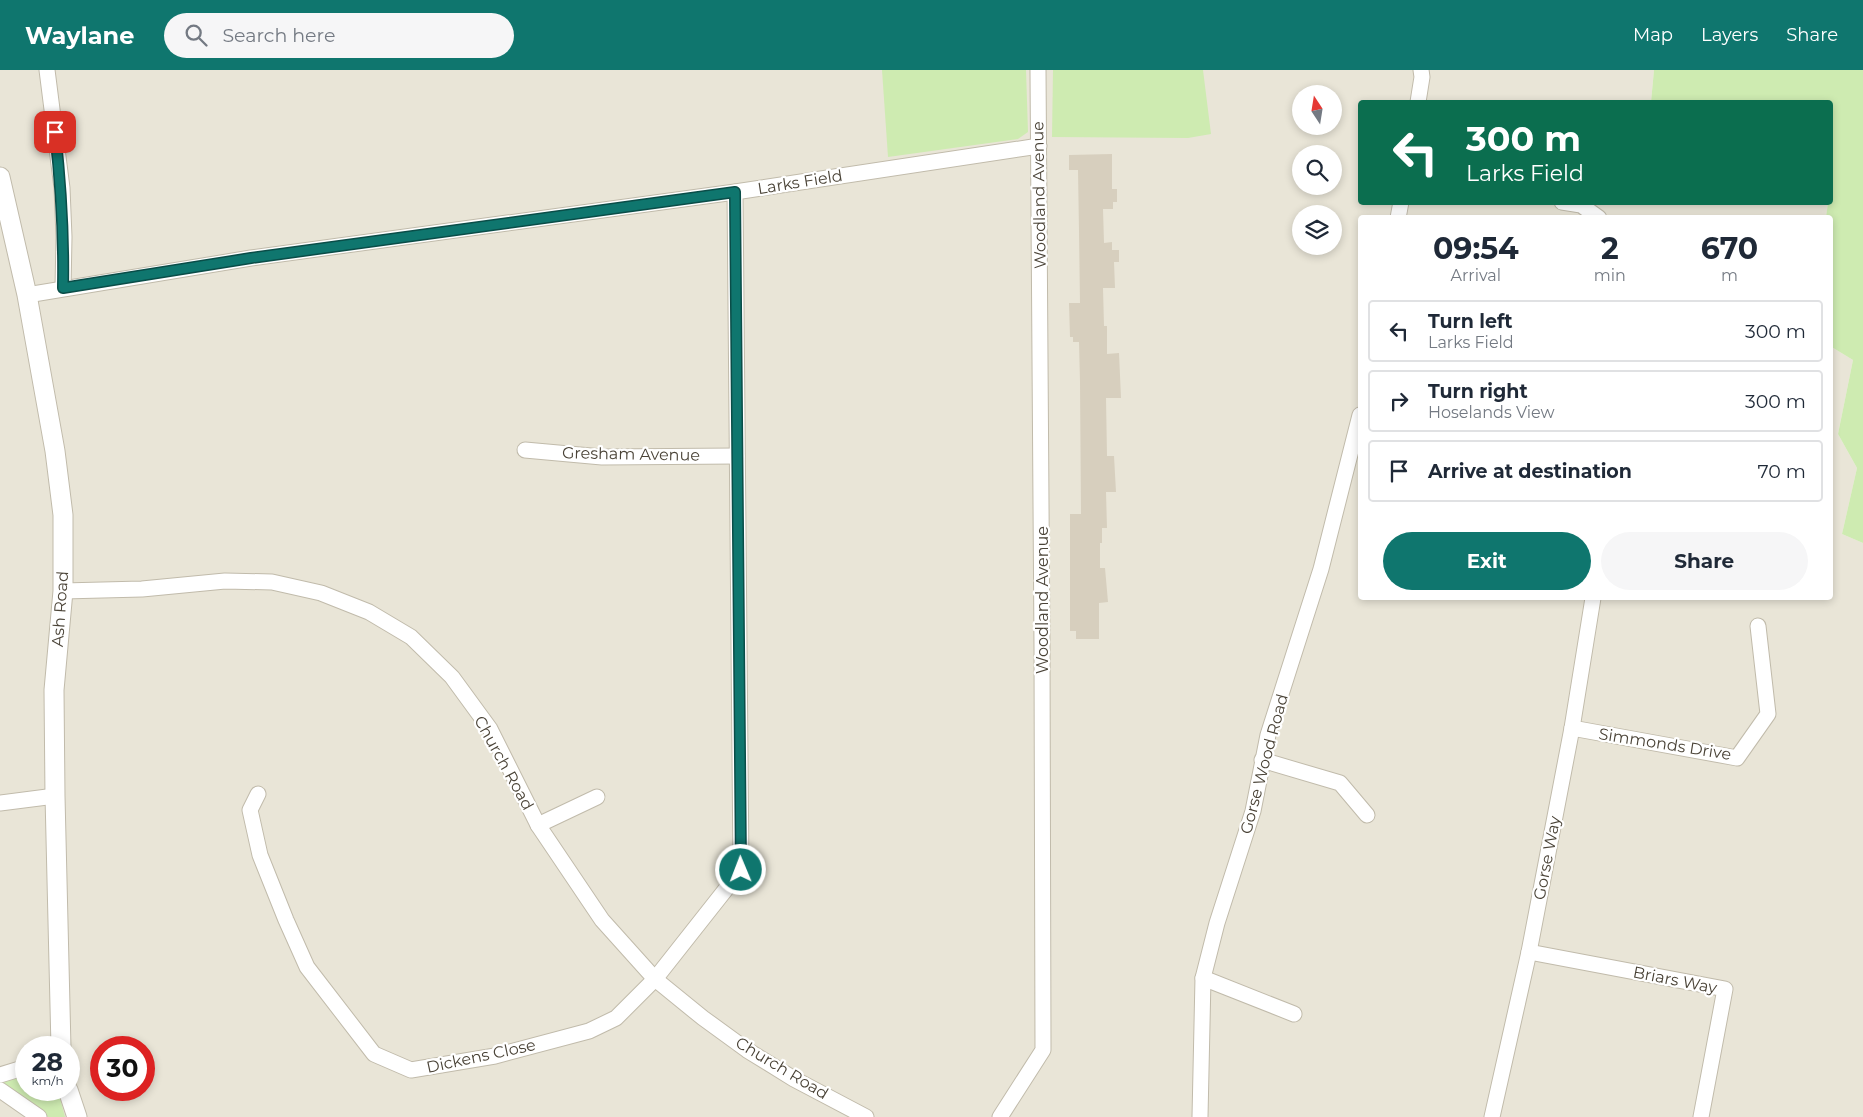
<!DOCTYPE html>
<html lang="en">
<head>
<meta charset="utf-8">
<style>
	body { margin:0; font-family:Montserrat,sans-serif; background:#f6f6f7; color:#1f2937; height:100vh; display:flex; flex-direction:column; font-size:19px; white-space:nowrap }
	* { box-sizing:border-box; margin:0 }
	p { font-size:16px; color:#747a83 }
	.icon { flex:none; width:28px; height:28px; fill:none; stroke:currentColor; stroke-width:2; stroke-linecap:round; stroke-linejoin:round }
	.map { position:relative; flex:1; overflow:hidden }
	.sheet { position:absolute; left:1358px; top:145px; width:475px; height:385px; display:flex; flex-direction:column; background:#fff; border-radius:5px; box-shadow:0 2px 8px #0003 }
	.sheet>* { flex:none }
	.guide { position:absolute; left:1358px; top:30px; width:475px; height:105px; border-radius:5px; box-shadow:0 2px 8px #0003; background:#0b6e4f; color:#fff; overflow:hidden }
	.needle { width:32px; rotate:348deg }
	.controls { position:absolute; left:1292px; top:15px; display:grid; gap:10px }
	.controls a { display:grid; place-items:center; width:50px; height:50px; border-radius:50%; background:#fff; box-shadow:0 2px 8px #0003; font-size:25px }
	.speed { position:absolute; left:15px; top:966px; display:flex; gap:10px; font-size:25px; font-weight:700; text-align:center }
	.speed>* { display:grid; place-content:center; width:65px; height:65px; border-radius:50%; background:#fff; box-shadow:0 2px 8px #0003; line-height:1 }
	.speed small { font-size:12px; font-weight:400 }
	.speed .limit { border:8px solid #d22; background:#fff; color:#111 }
	.pin { position:absolute; display:grid; place-items:center; width:42px; height:42px; color:#fff; margin:-21px; border-radius:10px; box-shadow:0 2px 8px #0006 }
	.me { position:absolute; width:55px; margin:-28px; rotate:359deg; stroke-linejoin:round; filter:drop-shadow(0 0 4px #0008) }
	.turn { display:flex; align-items:center; gap:18px; height:105px; padding:0 25px; font-size:22px }
	.turn .icon { width:65px; height:65px; stroke-width:2.5 }
	.turn b { display:block; font-size:35px; line-height:42px }
	.eta { display:flex; justify-content:space-evenly; align-items:center; height:85px; text-align:center }
	.eta b { font-size:30px; font-weight:700; line-height:35px }
	.primary-button { display:flex; gap:10px; margin-top:auto; padding:10px 25px }
	.primary-button a { flex:1; height:58px; border-radius:30px; background:#0f766e; color:#fff; font-size:20px; font-weight:700; line-height:58px; text-align:center }
	.primary-button a+a { background:#f6f6f7; color:#1f2937 }
	ul { padding:0; list-style:none }
	li { display:flex; align-items:center; gap:15px; height:62px; margin:0 10px 8px; padding:0 15px; border:2px solid #e0e1e3; border-radius:5px }
	li div { flex:1 }
	li b { display:block; font-size:19px }
	li em { font-style:normal }
	header { display:flex; align-items:center; gap:30px; box-sizing:border-box; height:70px; padding:0 25px; background:#0f766e; color:#fff }
	header strong { font-size:24px }
	nav { display:flex; gap:28px; margin-inline-start:auto; font-size:18px }
	.search { width:350px; height:45px; background:#f6f6f7; display:flex; align-items:center; gap:12px; box-sizing:border-box; padding:0 18px; border-radius:28px; color:#747a83; font-size:19px }
	.map>svg:first-child { display:block }
	.residential { fill:#e9e5d7; fill-rule:evenodd }
	.green { fill:#ceebb1 }
	.building { fill:#d7cfbe }
	.lines { fill:none; stroke-linecap:round; stroke-linejoin:round }
	.minor-casing { stroke:#c1bbab; stroke-width:17 }
	.tertiary-casing { stroke:#c1bbab; stroke-width:21 }
	.minor { stroke:#fff; stroke-width:15 }
	.tertiary { stroke:#fff; stroke-width:19 }
	.route-casing { stroke:#0a4d48; stroke-width:12 }
	.route { stroke:#0f766e; stroke-width:9 }
	.labels { text-anchor:middle; dominant-baseline:central; stroke-width:4.5; stroke-linejoin:round; paint-order:stroke }
	.street-label { font-size:16px; fill:#4a4337; stroke:#fff }
</style>
</head>
<body>
<header>
<strong>Waylane</strong>
<div class="search"><svg class="icon" aria-label="search" viewBox="0 0 24 24"><circle cx="10" cy="10" r="6"/><path d="M15 15l6 6"/></svg>Search here</div>
<nav><a>Map</a><a>Layers</a><a>Share</a></nav>
</header>
<div class="map">
<svg width="1863" height="1047" viewBox="0 0 1863 1047">
	<rect width="100%" height="100%" fill="#f5f2ea"/>
	<path class="residential" d="M0 0H1654L1651 32H1360V132L1828 133 1826 148H1360V528H1830V276L1853 290 1838 364 1857 398 1842 464 1863 473V1047H0ZM1301 24H1334V56H1301ZM1301 84H1334V116H1301ZM1301 144H1334V176H1301ZM26 978H69V1020H26ZM101 978H144V1020H101Z"/>
	<g class="green">
		<polygon points="882,0 1026,0 1028,62 1018,69 888,87"/>
		<polygon points="1053,0 1203,0 1211,64 1188,68 1052,67"/>
		<polygon points="1654,0 1863,0 1863,473 1842,464 1857,398 1838,364 1853,290 1830,276 1830,148 1826,147 1828,133 1830,132 1830,32 1651,32"/>
		<polygon points="26,1003 26,1020 58,1020 65,1047 48,1047 38,1037 3,1015 5,1011"/>
	</g>
	<polygon class="building" points="1112,84 1112,119 1117,119 1117,132 1113,132 1113,139 1103,139 1104,173 1112,172 1112,180 1119,180 1119,192 1114,192 1115,218 1103,218 1104,256 1107,256 1107,284 1119,283 1121,328 1106,328 1107,386 1114,386 1116,422 1106,422 1107,458 1102,458 1102,473 1100,473 1100,498 1105,498 1108,532 1099,533 1099,569 1076,569 1076,561 1070,561 1070,444 1081,444 1080,312 1079,272 1073,272 1073,267 1070,267 1069,233 1080,233 1079,161 1078,100 1069,100 1069,85"/>
	<g class="lines">
		<g class="minor-casing">
			<g id="minor">
				<polyline points="47,0 62,118 64,167 63,218"/>
				<polyline points="1418,32 1422,7 1421,0"/>
				<polyline points="1562,132 1581,135 1599,148"/>
				<polyline points="1398,148 1401,132"/>
				<polyline points="27,225 251,188 735,122 1039,76"/>
				<polyline points="525,380 602,387 737,386"/>
				<polyline points="63,521 142,519 225,511 272,512 321,523 369,542 411,567 452,607 490,659 538,755 602,850 655,909 703,948 747,980 794,1009 866,1047"/>
				<polyline points="1572,658 1737,688 1768,644 1758,556"/>
				<polyline points="1262,690 1340,713 1367,745"/>
				<polyline points="258,724 250,740 260,785 286,850 307,897 374,984 411,1000 495,986 589,961 616,948 655,909 741,800 735,122"/>
				<polyline points="0,733 55,726"/>
				<polyline points="538,755 597,727"/>
				<polyline points="1529,882 1725,919 1701,1047"/>
				<polyline points="1203,908 1294,944"/>
				<polyline points="0,1005 26,997"/>
				<polyline points="0,1020 39,1047"/>
				<polyline points="1000,1047 1043,980 1042,577 1038,0"/>
				<polyline points="1200,1047 1203,908 1217,853 1253,741 1268,665 1321,499 1360,345"/>
				<polyline points="1492,1047 1529,882 1572,658 1593,528"/>
			</g>
		</g>
		<g class="tertiary-casing">
			<g id="tertiary">
				<polyline points="0,107 27,225 55,381 63,445 63,521 54,620 55,726 61,978"/>
				<polyline points="68,1020 77,1047"/>
			</g>
		</g>
		<use href="#minor" class="minor"/>
		<use href="#tertiary" class="tertiary"/>
	</g>
	<g class="lines">
		<g class="route-casing">
			<path id="route" d="M55 62C61 115 64 165 63 218L251 188 735 122 741 800"/>
		</g>
		<use href="#route" class="route"/>
	</g>
	<g class="labels">
		<g class="street-label">
			<text transform="translate(800 112) rotate(-9)">Larks Field</text>
			<text transform="translate(1039 125) rotate(-91)">Woodland Avenue</text>
			<text transform="translate(631 384) rotate(1)">Gresham Avenue</text>
			<text transform="translate(1042 530) rotate(-90)">Woodland Avenue</text>
			<text transform="translate(60 539) rotate(-86)">Ash Road</text>
			<text transform="translate(1665 674) rotate(9)">Simmonds Drive</text>
			<text transform="translate(504 693) rotate(61)">Church Road</text>
			<text transform="translate(1264 694) rotate(-75)">Gorse Wood Road</text>
			<text transform="translate(1547 788) rotate(-79)">Gorse Way</text>
			<text transform="translate(1675 910) rotate(11)">Briars Way</text>
			<text transform="translate(481 986) rotate(-12)">Dickens Close</text>
			<text transform="translate(782 998) rotate(31)">Church Road</text>
		</g>
	</g>
</svg>
<div class="controls">
<a><svg class="needle" viewBox="-14 -14 28 28"><path d="M0-13l5 13h-10z" fill="#e53935"/><path d="M0 13l5-13h-10z" fill="#747a83"/></svg></a>
<a><svg class="icon" aria-label="search" viewBox="0 0 24 24"><circle cx="10" cy="10" r="6"/><path d="M15 15l6 6"/></svg></a>
<a><svg class="icon" aria-label="layers" viewBox="0 0 24 24"><path d="M12 4l9 5-9 5-9-5zM3 14l9 5 9-5"/></svg></a>
</div>
<div class="speed"><div>28<small>km/h</small></div><div class="limit">30</div></div>
<div class="pin" style="left:55px;top:62px;background:#d93025"><svg class="icon" aria-label="arrive" viewBox="0 0 24 24"><path d="M6 21V4h12l-3 4 3 4H6"/></svg></div>
<svg class="me" style="left:741px;top:800px" viewBox="-20 -20 40 40"><circle r="17" fill="#0f766e" stroke="#fff" stroke-width="3"/><path d="M0-11L8 9 0 5-8 9z" fill="#fff"/></svg>
<div class="guide">
<div class="turn"><svg class="icon" aria-label="left" viewBox="0 0 24 24"><path d="M17 20v-9H6M10 6l-5 5 5 5"/></svg><div><b>300 m</b>Larks Field</div></div>
</div>
<section class="sheet">
<div class="eta">
<div><b>09:54</b><p>Arrival</p></div>
<div><b>2</b><p>min</p></div>
<div><b>670</b><p>m</p></div>
</div>
<ul>
<li><svg class="icon" aria-label="left" viewBox="0 0 24 24"><path d="M17 20v-9H6M10 6l-5 5 5 5"/></svg><div><b>Turn left</b><p>Larks Field</p></div><em>300 m</em></li>
<li><svg class="icon" aria-label="right" viewBox="0 0 24 24"><path d="M7 20v-9h11M14 6l5 5-5 5"/></svg><div><b>Turn right</b><p>Hoselands View</p></div><em>300 m</em></li>
<li><svg class="icon" aria-label="arrive" viewBox="0 0 24 24"><path d="M6 21V4h12l-3 4 3 4H6"/></svg><div><b>Arrive at destination</b></div><em>70 m</em></li>
</ul>
<div class="primary-button"><a>Exit</a><a>Share</a></div>
</section>
</div>
</body>
</html>
